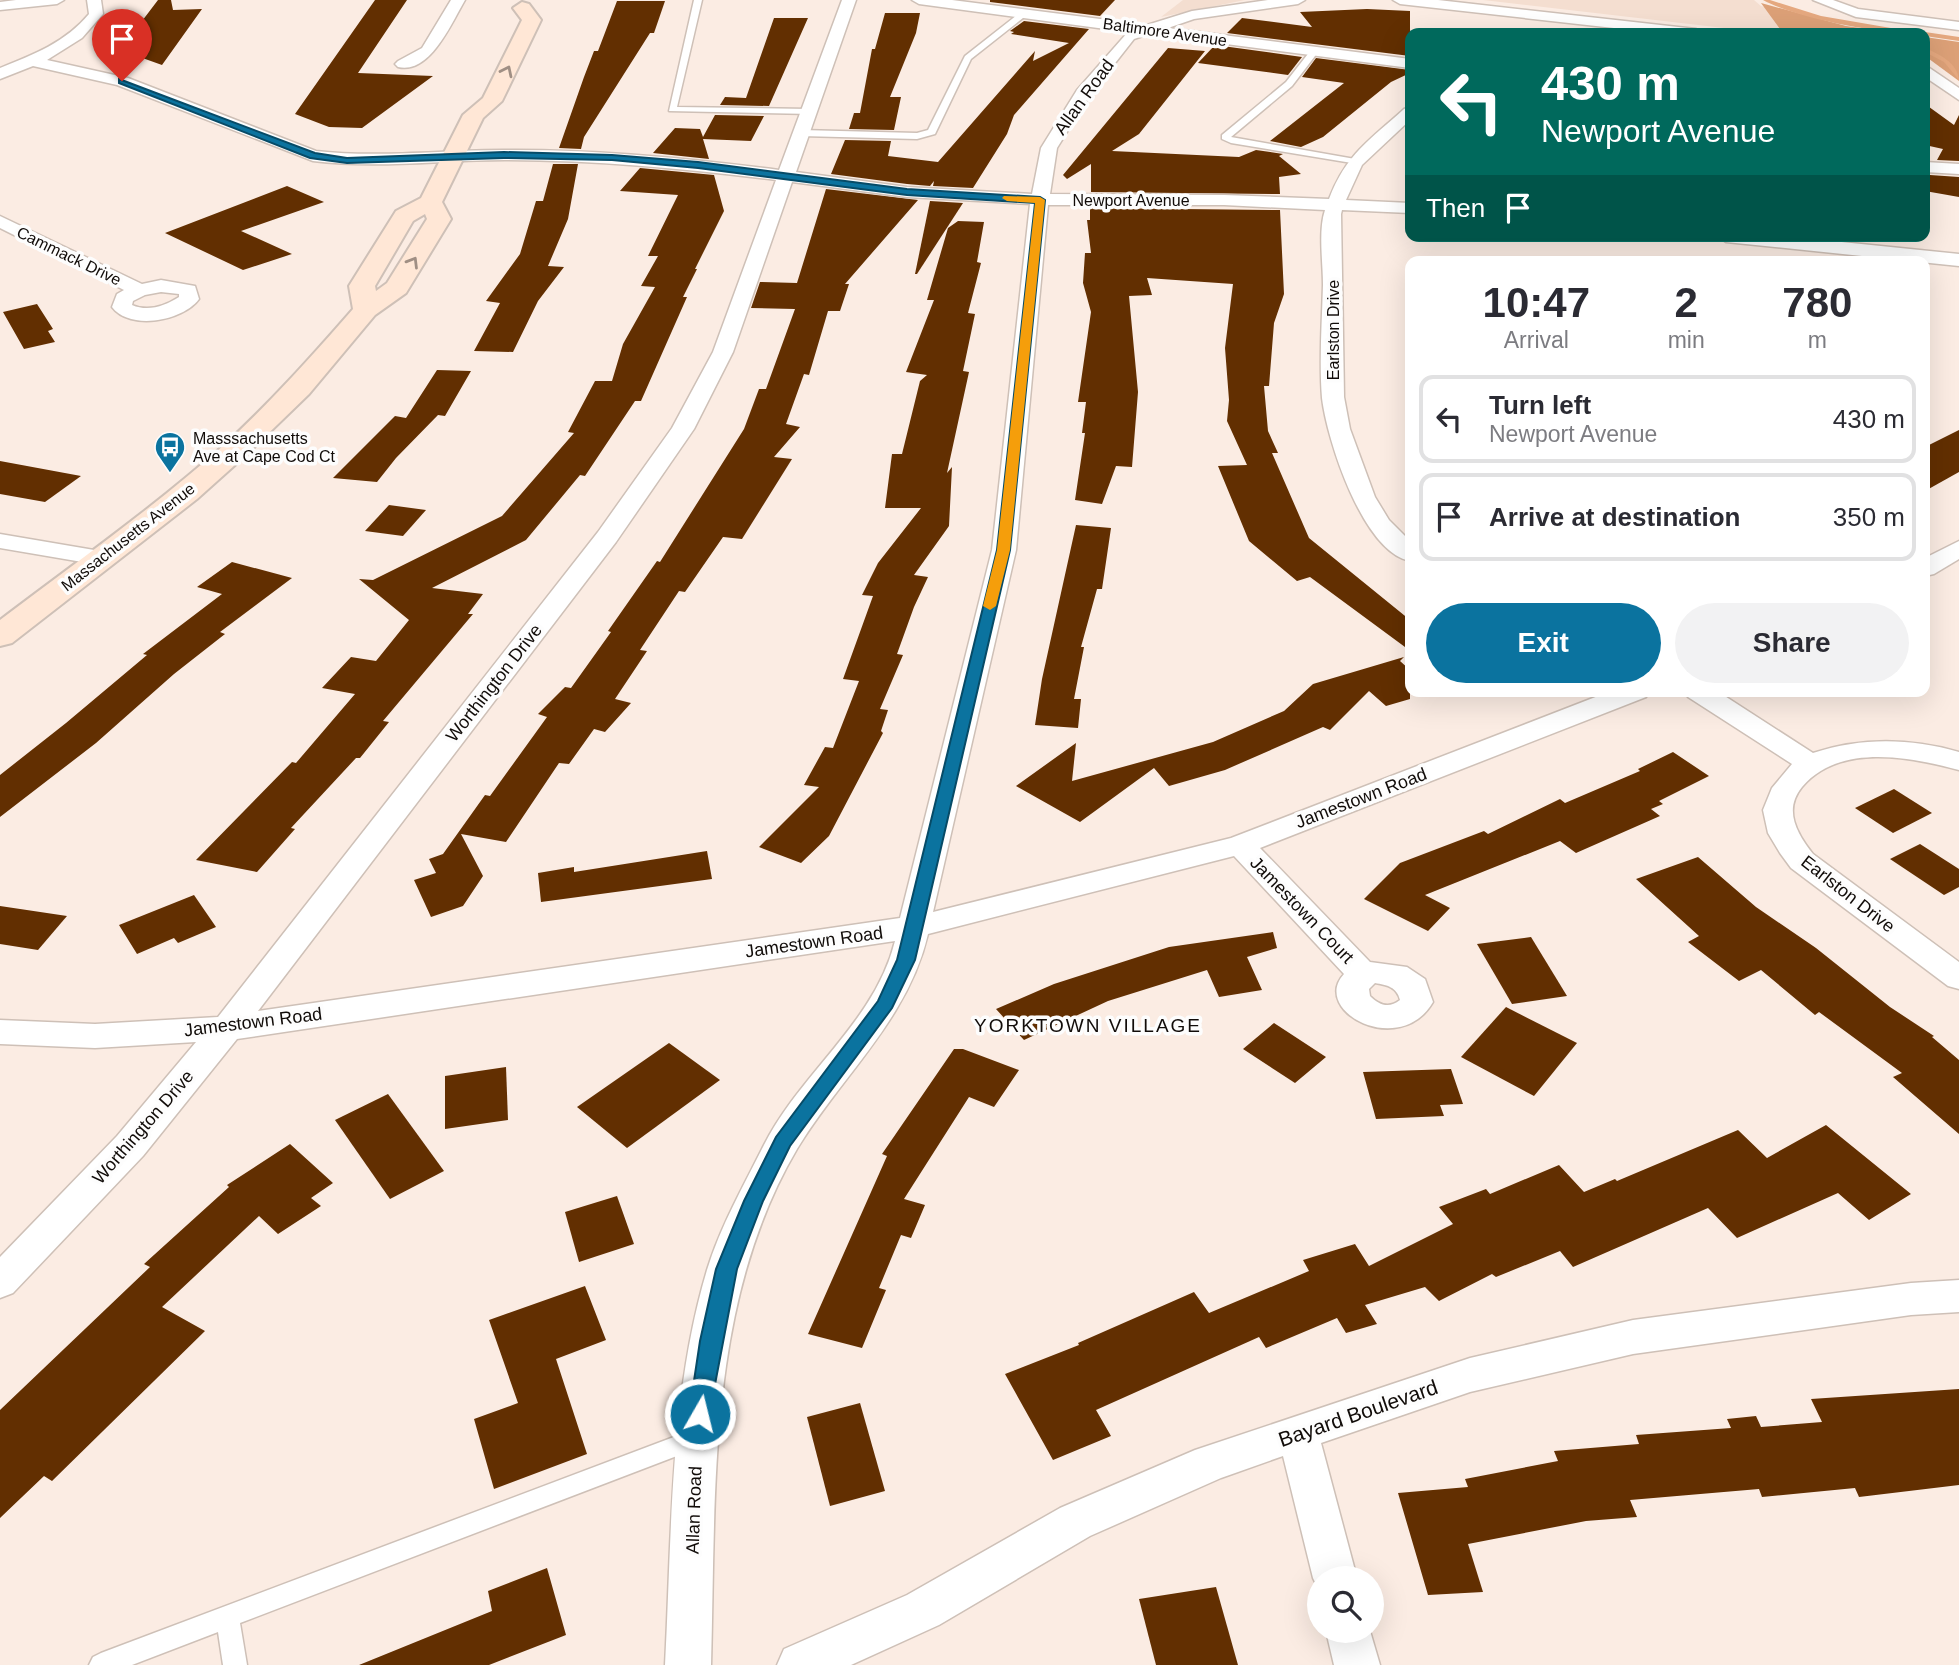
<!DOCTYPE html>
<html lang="en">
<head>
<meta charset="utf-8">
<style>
	body { margin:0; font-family:Arial,sans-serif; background:#f2f2f3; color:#2b2b33; height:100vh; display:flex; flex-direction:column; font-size:26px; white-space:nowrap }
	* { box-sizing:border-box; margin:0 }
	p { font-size:23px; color:#7c7c81 }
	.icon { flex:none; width:38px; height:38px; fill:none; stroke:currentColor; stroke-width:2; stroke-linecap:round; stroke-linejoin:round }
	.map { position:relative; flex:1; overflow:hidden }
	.details { position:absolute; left:1405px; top:256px; width:525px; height:441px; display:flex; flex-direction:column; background:#fff; border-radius:14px; box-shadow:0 7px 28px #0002 }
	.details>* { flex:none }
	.top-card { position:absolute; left:1405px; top:28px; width:525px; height:214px; border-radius:14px; box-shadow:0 7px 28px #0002; background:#00695c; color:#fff; overflow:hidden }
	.fabs { position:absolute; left:1307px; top:1566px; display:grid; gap:14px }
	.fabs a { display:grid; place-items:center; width:77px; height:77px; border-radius:50%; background:#fff; box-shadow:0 7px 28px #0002; font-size:35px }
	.pin { position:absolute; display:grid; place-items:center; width:60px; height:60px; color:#fff; margin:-72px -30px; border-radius:50% 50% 50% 0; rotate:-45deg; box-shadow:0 0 7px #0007 }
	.pin .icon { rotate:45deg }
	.me { position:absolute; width:77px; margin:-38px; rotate:8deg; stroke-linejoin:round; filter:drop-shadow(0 0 5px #0008) }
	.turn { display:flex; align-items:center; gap:24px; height:147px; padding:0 21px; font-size:32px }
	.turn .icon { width:91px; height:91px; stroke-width:2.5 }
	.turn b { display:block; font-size:49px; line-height:60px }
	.then { display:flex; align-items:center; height:66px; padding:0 21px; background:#0003; gap:14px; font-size:26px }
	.eta { display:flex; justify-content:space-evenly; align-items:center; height:119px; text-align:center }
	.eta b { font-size:42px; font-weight:600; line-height:49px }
	.button { display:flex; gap:14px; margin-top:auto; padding:14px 21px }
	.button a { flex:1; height:80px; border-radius:42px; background:#0b739f; color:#fff; font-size:28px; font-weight:600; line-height:80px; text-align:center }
	.button a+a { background:#f2f2f3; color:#2b2b33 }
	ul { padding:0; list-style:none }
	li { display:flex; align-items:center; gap:21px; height:88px; margin:0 14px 10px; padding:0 7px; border:4px solid #e1e1e2; border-radius:14px }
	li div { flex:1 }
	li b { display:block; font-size:26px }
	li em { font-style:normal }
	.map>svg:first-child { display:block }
	.built { fill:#f4ded0 }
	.forest { fill:#dca077 }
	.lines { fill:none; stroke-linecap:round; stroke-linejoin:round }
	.stream { fill:#e5a87f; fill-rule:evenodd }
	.building { fill:#622f01 }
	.service-casing { stroke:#cec0b7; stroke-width:3 }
	.minor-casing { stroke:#cec0b7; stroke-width:3 }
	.secondary-casing { stroke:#cec0b7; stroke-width:4 }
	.service { fill:#fff; fill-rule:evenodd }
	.minor { fill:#fff; fill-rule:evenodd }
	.secondary { fill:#ffe7d6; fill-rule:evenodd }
	.oneway { stroke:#a08f84 }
	.route { fill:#0b739f; stroke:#074b67; stroke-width:2 }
	.slow { fill:#f59e0b }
	.labels { text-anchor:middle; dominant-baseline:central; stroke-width:7; stroke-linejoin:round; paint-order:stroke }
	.far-street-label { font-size:16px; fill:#110c09; stroke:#fdfdfd }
	.far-poi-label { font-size:16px; fill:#110c09; stroke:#fdfdfd; text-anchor:start }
	.street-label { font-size:18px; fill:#110c09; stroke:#fdfdfd }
	.neighbourhood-label { font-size:19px; letter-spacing:2px; fill:#110c09; stroke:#fdfdfd }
	.near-street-label { font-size:21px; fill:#110c09; stroke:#fdfdfd }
</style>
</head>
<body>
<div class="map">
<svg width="1959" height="1665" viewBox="0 0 1959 1665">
	<rect width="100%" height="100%" fill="#fbece3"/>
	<g class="built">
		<polygon points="1183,0 1245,0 1161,17"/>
		<polygon points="1483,0 1754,0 1761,6 1830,23 1853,33 1767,33"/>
	</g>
	<g class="forest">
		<polygon points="1761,3 1846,26 1896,33 1783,33"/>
		<polygon points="1925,37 1959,42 1959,81 1925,56"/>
	</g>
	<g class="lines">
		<g class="stream">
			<path d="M1763 0H1770L1821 16 1920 33C1882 35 1796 18 1763 0Z"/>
			<polygon points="1925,32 1959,37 1959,41 1925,36 1925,33 1923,33"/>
			<path d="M1925 48C1939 54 1958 63 1959 80L1944 62 1925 52Z"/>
		</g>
	</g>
	<g class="building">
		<polygon points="158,0 171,0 173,10 202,9 162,65 120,50"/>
		<polygon points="375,0 407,0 358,73 433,76 362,128 329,127 295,114"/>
		<polygon points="990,0 1115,0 1100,16 990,2"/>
		<polygon points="617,1 665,1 654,33 650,33 584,137 581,149 559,148 584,77 594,51 598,51"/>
		<polygon points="1367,9 1410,11 1410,56 1227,33 1242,18 1312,27 1300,12"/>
		<polygon points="885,13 920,13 916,33 890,97 901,97 894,130 849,129 854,113 860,113 872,49 875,49"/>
		<polygon points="774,18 808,18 769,106 720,105 725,97 746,98"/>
		<polygon points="1024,21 1089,29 1014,115 1007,134 973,188 933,186 934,181 930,186 907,184 831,174 845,140 891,141 888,156 938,162 1035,51 1033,61 1069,43 1011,34 1014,32 1010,31"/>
		<polygon points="1215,45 1302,57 1288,75 1198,63"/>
		<polygon points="1168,48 1205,51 1139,134 1112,151 1239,157 1256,150 1283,154 1279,156 1301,174 1279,177 1280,194 1091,192 1091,164 1067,179 1063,175"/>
		<polygon points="1316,58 1410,70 1410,73 1391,82 1323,137 1301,147 1270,141 1344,83 1302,77"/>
		<polygon points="1925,104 1954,125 1959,115 1959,161 1937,160 1943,149 1925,145"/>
		<polygon points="715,115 764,116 751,141 703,139 709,159 653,153 675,128 700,129 703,137"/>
		<polygon points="553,164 578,164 568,219 548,266 564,267 538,301 513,352 474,351 500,303 486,301 520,254 536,201 543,201"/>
		<polygon points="640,168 714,175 724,211 695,269 697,269 683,297 687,297 641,401 635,401 585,476 580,475 526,540 432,588 483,594 468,614 473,614 383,721 389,722 360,758 356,758 291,828 295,829 257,872 196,860 292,762 296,763 355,694 322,688 351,657 376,661 409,620 359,579 373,580 502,516 574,433 568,432 595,381 612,381 623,344 655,287 641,286 658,256 648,256 678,195 620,191"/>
		<polygon points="1930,175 1959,177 1959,197 1925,191"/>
		<polygon points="287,186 324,202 241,231 292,254 243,270 165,233"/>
		<polygon points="826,189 918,200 845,284 849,284 840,311 828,311 809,375 804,374 786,424 800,427 774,457 792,459 742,539 723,537 685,592 679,591 640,650 647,651 615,699 631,703 605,732 594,729 569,764 559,763 506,842 461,834 483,876 463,906 431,917 414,880 436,873 429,859 443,854 485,795 490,796 547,717 538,714 565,687 571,688 611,632 608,631 657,561 660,562 744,429 759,389 766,389 795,309 751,308 760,282 797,283"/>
		<polygon points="930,201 963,203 917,274 915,274"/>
		<polygon points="1090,208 1280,210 1284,294 1274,323 1269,386 1264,386 1268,431 1278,453 1272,453 1309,538 1410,620 1410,640 1405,647 1310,577 1297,581 1249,541 1218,466 1247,465 1227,421 1229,400 1225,348 1233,284 1147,278 1152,295 1129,296 1138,392 1132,467 1116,466 1102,504 1075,500 1085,433 1082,433 1086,402 1078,402 1091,312 1083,283 1085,253 1091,253 1087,220 1090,220"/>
		<polygon points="958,221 984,222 977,262 981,263 968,313 975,314 963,371 969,372 947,473 952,467 949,526 914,575 928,577 914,607 897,654 903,655 880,709 888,710 881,731 883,733 829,836 801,863 759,847 819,787 804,785 825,747 833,748 859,681 843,679 873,596 862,595 878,563 921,508 885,508 892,454 902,454 920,381 927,375 906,372 934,300 927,300 948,228"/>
		<polygon points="37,304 53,329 48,331 55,342 24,349 3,312"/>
		<polygon points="437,370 471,371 445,416 438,415 396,458 377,482 333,478 395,416 406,418"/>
		<polygon points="1959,430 1959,472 1925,491 1925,447"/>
		<polygon points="0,461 81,476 45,502 0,494"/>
		<polygon points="389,505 426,510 403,536 365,531"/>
		<polygon points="1076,525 1111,528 1102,589 1097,589 1081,647 1084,647 1074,699 1081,699 1078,728 1035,725 1042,679"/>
		<polygon points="232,562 292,578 220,632 225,634 174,674 96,743 0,817 0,775 66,723 147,655 143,654 222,594 197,587"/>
		<polygon points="1404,657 1400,661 1410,670 1410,699 1386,706 1369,691 1330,730 1323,727 1225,770 1169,786 1154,768 1080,822 1016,786 1076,743 1072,781 1213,742 1284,711 1313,684"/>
		<polygon points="1673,752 1709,776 1659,801 1663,804 1651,809 1660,816 1576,853 1560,841 1425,895 1450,908 1428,931 1364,899 1400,863 1484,831 1488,834 1560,799 1565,803 1640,771 1638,769"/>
		<polygon points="1894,789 1932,813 1893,833 1855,808"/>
		<polygon points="1920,844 1959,869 1959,887 1944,895 1890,859"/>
		<polygon points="707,851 712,879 541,902 538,873 574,867 574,872"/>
		<polygon points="1698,857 1756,907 1816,948 1890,1007 1934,1036 1932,1037 1959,1060 1959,1134 1893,1077 1902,1073 1819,1012 1815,1015 1761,970 1739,981 1688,942 1699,936 1636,879"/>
		<polygon points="194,895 216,927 178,943 174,938 137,954 119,925"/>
		<polygon points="0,906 67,916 38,950 0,944"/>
		<polygon points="1273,932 1277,948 1247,957 1262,990 1219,997 1207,970 1108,1001 1024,1040 996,1009 1054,984 1169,947"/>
		<polygon points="1531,937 1567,996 1512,1004 1477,944"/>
		<polygon points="1506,1007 1577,1043 1534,1096 1461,1057"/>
		<polygon points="1274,1023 1326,1057 1295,1083 1243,1049"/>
		<polygon points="669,1043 720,1080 627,1148 577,1107"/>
		<polygon points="954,1049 963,1049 1019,1070 994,1107 969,1097 904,1199 925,1205 911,1238 901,1235 879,1288 886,1290 862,1348 808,1334 887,1156 882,1154"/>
		<polygon points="506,1067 508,1120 445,1129 445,1076"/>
		<polygon points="1451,1069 1463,1104 1440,1105 1444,1116 1376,1119 1363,1072"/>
		<polygon points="388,1094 444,1171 390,1199 335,1120"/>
		<polygon points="1826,1125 1911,1194 1869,1220 1838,1193 1737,1238 1708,1208 1573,1267 1560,1251 1496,1277 1492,1274 1439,1301 1425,1287 1365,1305 1377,1324 1346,1333 1337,1318 1266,1348 1259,1337 1096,1410 1111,1436 1053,1460 1005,1374 1079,1345 1078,1343 1194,1292 1209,1313 1309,1271 1303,1260 1355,1244 1369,1266 1453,1224 1439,1207 1486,1189 1490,1194 1559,1165 1584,1192 1615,1179 1617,1181 1738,1130 1767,1158"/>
		<polygon points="290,1144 333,1183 311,1198 321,1206 278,1234 259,1216 162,1307 205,1331 52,1481 44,1476 0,1518 0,1410 150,1267 144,1264 229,1187 227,1185"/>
		<polygon points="617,1196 634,1244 579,1262 565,1212"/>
		<polygon points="585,1286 606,1340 556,1359 587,1454 494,1489 474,1419 518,1403 489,1320"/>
		<polygon points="1959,1389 1959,1485 1859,1497 1855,1488 1762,1497 1759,1489 1630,1500 1637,1517 1586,1521 1468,1544 1483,1592 1428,1595 1398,1493 1468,1487 1465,1479 1558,1461 1554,1451 1639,1444 1636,1435 1731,1428 1727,1419 1756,1416 1761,1427 1822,1422 1811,1399"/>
		<polygon points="860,1403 885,1491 830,1506 807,1417"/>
		<polygon points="547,1568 566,1635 489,1665 359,1665 492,1611 488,1591"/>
		<polygon points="1216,1587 1238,1665 1156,1665 1139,1599"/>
	</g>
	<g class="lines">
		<g class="service-casing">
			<g id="service">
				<polygon points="694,0 702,0 677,107 809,109 812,110 812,114 669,111"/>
				<polygon points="1021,12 1028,14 971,59 935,134 917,139 801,136 797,133 801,130 917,133 928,130 965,56"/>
				<polygon points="1311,50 1318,52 1292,86 1231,137 1355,159 1358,160 1358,164 1231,143 1222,139 1222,135 1286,82"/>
				<polygon points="695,1429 703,1432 706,1439 703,1446 240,1623 247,1665 223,1665 218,1632 132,1665 89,1665 93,1657 101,1653"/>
			</g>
		</g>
		<g class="minor-casing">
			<g id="minor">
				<polygon points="16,0 64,0 57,4 0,10 0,2"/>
				<path d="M87 0H101L103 14 82 38 47 60 128 78 316 151C378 158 441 150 503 150 595 149 688 158 779 170L842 0H856L796 172 907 187 1032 194 1041 148 1077 90 1128 32 919 4 912 0H952L1147 25 1192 11 1268 0H1305L1298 4 1194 19 1168 28 1410 59V68L1149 34 1134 39 1090 95 1057 148 1050 194 1224 195 1329 199C1346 154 1370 140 1404 109L1410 107V120L1362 165 1346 200 1410 203V213L1342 210 1341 214 1344 397 1350 429 1375 497 1389 520 1410 541V561C1363 552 1327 440 1322 398 1319 361 1322 322 1323 285 1323 262 1318 231 1325 210L1224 205H1048L1016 550 933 912 1231 838 1611 691H1649L1646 697 1260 848 1370 962 1407 967 1425 979 1433 1002C1400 1059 1310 1011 1344 974L1234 856 928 934C908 1020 841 1076 797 1149 706 1303 716 1493 711 1665H665C672 1534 669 1397 707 1270 720 1227 744 1185 764 1145 801 1072 875 1022 895 941L237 1039 143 1156 13 1293 0 1298V1257L117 1136 196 1042 95 1048 0 1044V1020L95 1024 218 1017 598 532 672 428 713 352 776 180C686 169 596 160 505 160 441 160 377 169 313 161L117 85 33 66 0 79V68C33 55 66 42 89 14ZM792 182 907 197 1030 204 992 550 900 918 258 1011 616 542 694 429 733 352ZM1375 983C1387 985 1397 987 1400 1000 1389 1009 1379 1005 1370 996L1369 989Z"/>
				<path d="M451 0H465C452 22 430 75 398 67L395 64 398 61 422 48Z"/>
				<polygon points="1393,0 1438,0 1696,29 1703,33 1659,33 1400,4"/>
				<polygon points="1813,0 1833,0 1858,9 1959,22 1959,30 1856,17"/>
				<polygon points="1925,65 1959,88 1959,100 1925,77"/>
				<polygon points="1925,162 1959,164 1959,174 1925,172"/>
				<path d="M0 216 142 284 161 280 195 286 199 299C183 321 130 331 112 307L117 294 124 290 0 228ZM161 292 179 294V297C165 306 148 312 132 305L133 301 145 295Z"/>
				<polygon points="1717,236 1783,236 1959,254 1959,266 1726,242"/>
				<polygon points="0,534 100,551 109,553 112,558 109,563 100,565 0,548"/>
				<polygon points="1959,541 1959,559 1934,574 1925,576 1925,558"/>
				<path d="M1685 691H1717L1813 753C1862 737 1910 738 1959 752V770C1910 757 1839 743 1802 787 1783 810 1797 834 1813 854L1959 962V989L1948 986 1791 868 1780 853 1768 833 1763 810 1772 788 1792 764 1688 697Z"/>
				<polygon points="1959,1280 1959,1312 1911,1315 1633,1354 1470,1392 1321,1443 1357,1578 1320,1578 1320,1592 1313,1578 1283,1456 1221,1478 1090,1536 939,1625 851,1665 777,1665 784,1649 907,1595 1060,1508 1195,1450 1470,1358 1633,1320 1911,1283"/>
				<polygon points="1326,1631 1370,1631 1380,1665 1334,1665"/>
			</g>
		</g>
		<g class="secondary-casing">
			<path id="secondary" d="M522 2 529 4 541 20 502 101 483 118 442 202 451 219 406 293 375 315 309 394 245 456 197 499 12 643 0 646V620C75 563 153 508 224 445 270 403 312 356 353 309L349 286 396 211 421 198 463 115 483 98 522 20 513 8ZM425 214 427 219 387 283 376 291 375 286 413 221Z"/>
		</g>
		<use href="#service" class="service"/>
		<use href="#minor" class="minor"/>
		<use href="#secondary" class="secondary"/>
	</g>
	<defs><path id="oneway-chevron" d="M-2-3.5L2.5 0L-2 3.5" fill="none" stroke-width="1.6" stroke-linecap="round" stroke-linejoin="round" transform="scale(1.75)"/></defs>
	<g class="oneway">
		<use href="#oneway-chevron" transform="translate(507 71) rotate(-64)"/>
		<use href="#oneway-chevron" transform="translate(413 262) rotate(-59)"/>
	</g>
	<polygon class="route" points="119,79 315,153 347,158 504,152 612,155 698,162 907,189 1040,197 1045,200 1010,550 915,960 892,1008 790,1146 763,1201 737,1269 708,1421 700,1424 693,1421 689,1414 700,1341 716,1269 744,1201 776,1137 878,1001 897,960 997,550 1035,203 907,195 698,168 612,160 504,158 347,163 310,158 119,83"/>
	<polygon class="slow" points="1004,196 1040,197 1045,200 1010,550 996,606 990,610 983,606 997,550 1035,203 1007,201 1002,198"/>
	<defs>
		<g id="bus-pin" transform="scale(1.575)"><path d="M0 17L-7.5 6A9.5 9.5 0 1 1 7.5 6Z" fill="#0b739f" stroke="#fdfdfd"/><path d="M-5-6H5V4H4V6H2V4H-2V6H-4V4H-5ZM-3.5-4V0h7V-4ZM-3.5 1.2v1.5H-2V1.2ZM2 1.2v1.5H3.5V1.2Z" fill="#fff"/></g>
	</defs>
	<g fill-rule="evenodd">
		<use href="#bus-pin" x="170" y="447"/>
	</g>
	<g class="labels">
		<g class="far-street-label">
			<text transform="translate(1165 32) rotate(8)">Baltimore Avenue</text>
			<text x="1131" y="200">Newport Avenue</text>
			<text transform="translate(69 256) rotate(26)">Cammack Drive</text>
			<text transform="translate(1333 330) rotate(-90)">Earlston Drive</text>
			<text transform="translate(128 537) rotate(-38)">Massachusetts Avenue</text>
		</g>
		<g class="far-poi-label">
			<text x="193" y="438">Masssachusetts<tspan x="193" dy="18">Ave at Cape Cod Ct</tspan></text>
		</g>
		<g class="street-label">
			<text transform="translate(1084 97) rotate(-54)">Allan Road</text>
			<text transform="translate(494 683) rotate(-52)">Worthington Drive</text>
			<text transform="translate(1361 798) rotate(-21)">Jamestown Road</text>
			<text transform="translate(1848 894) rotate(38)">Earlston Drive</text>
			<text transform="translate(1302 910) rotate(46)">Jamestown Court</text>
			<text transform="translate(814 942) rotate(-8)">Jamestown Road</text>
			<text transform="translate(253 1022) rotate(-7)">Jamestown Road</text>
			<text transform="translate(143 1127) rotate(-49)">Worthington Drive</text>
			<text transform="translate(694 1510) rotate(-88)">Allan Road</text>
		</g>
		<g class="neighbourhood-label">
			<text x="1088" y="1025">YORKTOWN VILLAGE</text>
		</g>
		<g class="near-street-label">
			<text transform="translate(1358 1413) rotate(-19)">Bayard Boulevard</text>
		</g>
	</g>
</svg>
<div class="fabs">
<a><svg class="icon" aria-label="search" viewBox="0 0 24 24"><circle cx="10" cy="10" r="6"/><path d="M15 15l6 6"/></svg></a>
</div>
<div class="pin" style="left:122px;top:81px;background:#d93025"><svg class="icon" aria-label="arrive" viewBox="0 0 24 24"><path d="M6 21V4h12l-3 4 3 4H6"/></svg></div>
<svg class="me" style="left:700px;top:1414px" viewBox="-20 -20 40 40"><circle r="17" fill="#0b739f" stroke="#fff" stroke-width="3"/><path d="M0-11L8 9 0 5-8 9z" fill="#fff"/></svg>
<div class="top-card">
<div class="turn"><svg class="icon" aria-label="left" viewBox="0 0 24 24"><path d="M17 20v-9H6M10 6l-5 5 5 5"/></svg><div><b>430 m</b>Newport Avenue</div></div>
<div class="then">Then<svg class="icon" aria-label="arrive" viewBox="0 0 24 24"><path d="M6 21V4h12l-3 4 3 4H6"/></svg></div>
</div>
<section class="details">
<div class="eta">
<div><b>10:47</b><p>Arrival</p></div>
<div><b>2</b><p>min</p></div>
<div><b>780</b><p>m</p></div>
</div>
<ul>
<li><svg class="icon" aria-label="left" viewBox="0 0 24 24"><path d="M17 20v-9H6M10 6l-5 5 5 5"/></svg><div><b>Turn left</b><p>Newport Avenue</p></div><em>430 m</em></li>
<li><svg class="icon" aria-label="arrive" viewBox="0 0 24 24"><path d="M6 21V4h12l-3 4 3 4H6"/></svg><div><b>Arrive at destination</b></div><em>350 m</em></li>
</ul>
<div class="button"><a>Exit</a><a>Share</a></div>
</section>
</div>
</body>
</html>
